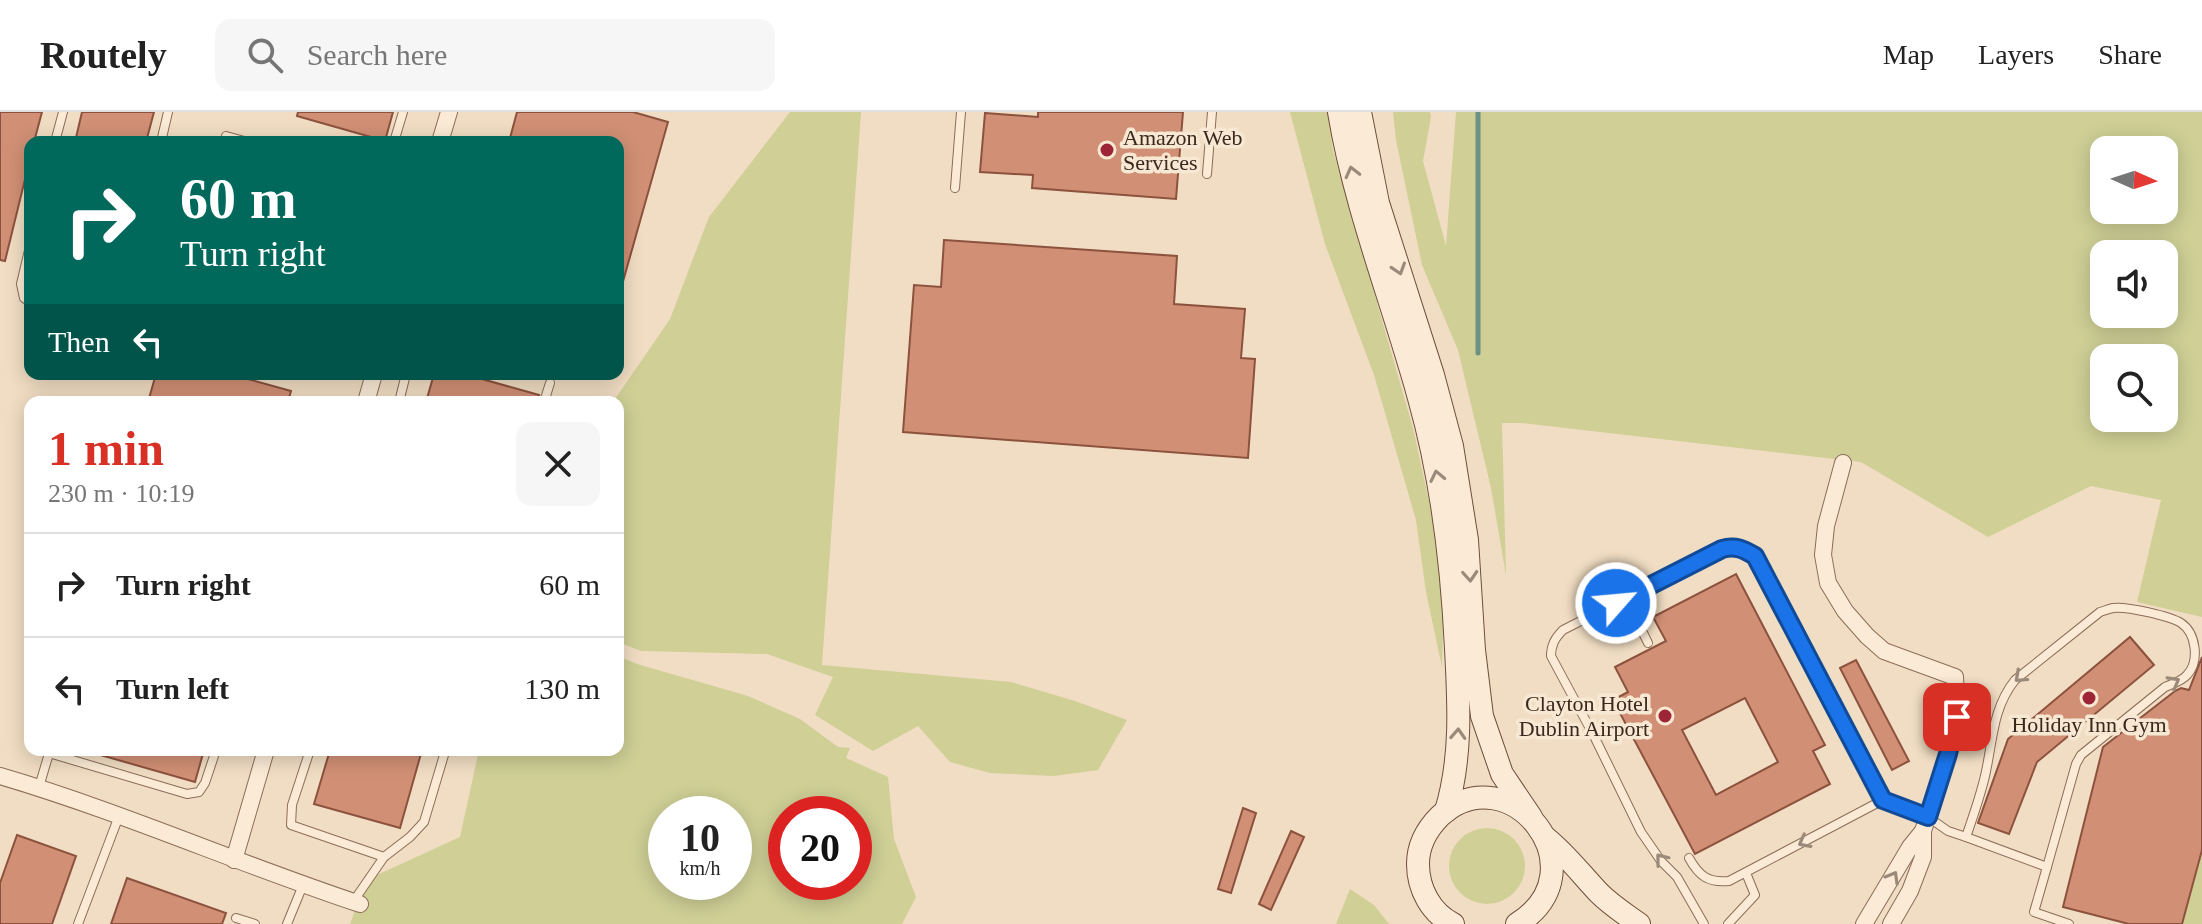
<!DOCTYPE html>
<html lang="en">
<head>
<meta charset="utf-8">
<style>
	body { margin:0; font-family:Georgia,serif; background:#f6f6f6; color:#222; height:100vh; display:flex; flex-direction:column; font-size:30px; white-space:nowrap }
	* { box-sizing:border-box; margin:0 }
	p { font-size:26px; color:#767676 }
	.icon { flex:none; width:44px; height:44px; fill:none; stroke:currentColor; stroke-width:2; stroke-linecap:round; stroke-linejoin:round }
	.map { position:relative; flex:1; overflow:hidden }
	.sheet { position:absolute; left:24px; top:284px; width:600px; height:360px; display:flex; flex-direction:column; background:#fff; border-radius:16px; box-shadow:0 4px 20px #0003 }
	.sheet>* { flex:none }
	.hud { position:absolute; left:24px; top:24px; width:600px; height:244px; border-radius:16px; box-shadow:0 4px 20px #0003; background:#00695c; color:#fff; overflow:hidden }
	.needle { width:52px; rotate:93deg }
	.fabs { position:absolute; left:2090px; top:24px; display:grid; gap:16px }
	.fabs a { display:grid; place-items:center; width:88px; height:88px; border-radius:16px; background:#fff; box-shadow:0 4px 20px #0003; font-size:40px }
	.speed { position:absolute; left:648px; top:684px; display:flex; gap:16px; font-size:40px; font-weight:700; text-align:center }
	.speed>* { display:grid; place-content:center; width:104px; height:104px; border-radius:50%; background:#fff; box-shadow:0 4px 20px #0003; line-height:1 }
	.speed small { font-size:20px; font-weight:400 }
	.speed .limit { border:12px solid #d22; background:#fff; color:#111 }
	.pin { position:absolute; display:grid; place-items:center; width:68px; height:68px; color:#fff; margin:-34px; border-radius:16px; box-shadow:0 4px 12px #0006 }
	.me { position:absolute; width:88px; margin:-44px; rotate:63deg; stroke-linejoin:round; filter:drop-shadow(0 0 6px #0008) }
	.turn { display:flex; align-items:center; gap:28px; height:168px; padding:0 24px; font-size:36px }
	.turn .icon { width:104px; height:104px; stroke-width:2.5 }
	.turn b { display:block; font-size:56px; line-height:68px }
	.then { display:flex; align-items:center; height:76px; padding:0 24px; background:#0003; gap:16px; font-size:30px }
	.round { display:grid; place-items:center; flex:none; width:84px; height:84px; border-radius:16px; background:#f6f6f6 }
	.headline { display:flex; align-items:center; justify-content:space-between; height:136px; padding:0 24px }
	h1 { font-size:48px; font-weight:800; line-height:60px; color:#d93025 }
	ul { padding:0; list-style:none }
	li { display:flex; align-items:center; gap:24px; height:104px; padding:0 24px; border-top:2px solid #e0e0e0 }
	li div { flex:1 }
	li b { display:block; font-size:30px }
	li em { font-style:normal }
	header { display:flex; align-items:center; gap:48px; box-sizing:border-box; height:112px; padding:0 40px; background:#fff; border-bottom:2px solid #e0e0e0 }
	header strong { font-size:38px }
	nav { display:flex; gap:44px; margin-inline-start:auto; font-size:28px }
	.search { width:560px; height:72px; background:#f6f6f6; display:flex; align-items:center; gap:20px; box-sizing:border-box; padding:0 28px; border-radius:16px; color:#767676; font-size:30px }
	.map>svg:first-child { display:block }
	.green { fill:#cfcf96; fill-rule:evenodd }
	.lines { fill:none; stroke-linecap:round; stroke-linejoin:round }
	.stream { stroke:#6b9283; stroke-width:5 }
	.building { fill:#d19076; stroke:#8c523d; stroke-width:2; fill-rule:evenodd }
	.lane-casing { stroke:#8c6d58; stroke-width:10 }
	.street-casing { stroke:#8c6d58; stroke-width:18 }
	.secondary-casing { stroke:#6e4e3b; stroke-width:24 }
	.lane { stroke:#fbebd6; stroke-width:8 }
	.street { stroke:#fbebd6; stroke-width:16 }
	.secondary { stroke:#fbebd6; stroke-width:22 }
	.oneway { stroke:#9b8a7a }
	.route-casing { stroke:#114b97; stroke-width:20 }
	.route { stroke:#1a73e8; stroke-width:14 }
	.poi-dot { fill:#9e2536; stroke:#f7e8d3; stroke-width:3 }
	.labels { text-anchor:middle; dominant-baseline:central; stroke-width:7; stroke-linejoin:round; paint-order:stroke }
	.poi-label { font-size:22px; fill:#3b281d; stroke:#f7e8d3; text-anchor:start }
</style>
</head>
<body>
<header>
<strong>Routely</strong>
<div class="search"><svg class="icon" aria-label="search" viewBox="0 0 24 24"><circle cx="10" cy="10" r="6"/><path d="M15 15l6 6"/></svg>Search here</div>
<nav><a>Map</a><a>Layers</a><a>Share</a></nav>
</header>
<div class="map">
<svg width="2202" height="812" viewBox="0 0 2202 812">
	<rect width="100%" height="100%" fill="#f1ddc3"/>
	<g class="green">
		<polygon points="790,0 861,0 822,553 1011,570 1075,589 1127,608 1098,658 1054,664 990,661 950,650 918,614 873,639 815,603 833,565 767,542 641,539 618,530 618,290 613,290 670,207 709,105"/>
		<polygon points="1290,0 1328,0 1333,38 1413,316 1444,459 1442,555 1426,480 1416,408 1374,263 1325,132"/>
		<path d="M1393 0H1430L1431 5 1423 49 1446 134 1456 0H2202V505L2137 490 2161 388 2091 374 1988 425 1861 350 1521 311H1502L1506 463 1491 376 1458 238 1422 153 1396 28ZM2104 38H2164V98H2104ZM2104 142H2164V202H2104ZM2104 246H2164V306H2104Z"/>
		<path d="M618 544 637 552 748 584 800 607 838 635 850 636 846 646 888 665 894 727 916 785 902 812H350L366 768 460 725 479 638H618ZM666 702H734V770H666ZM786 702H854V770H786Z"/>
		<circle cx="1487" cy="754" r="38"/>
		<polygon points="2202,738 2202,812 2182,812"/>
		<polygon points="1350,777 1374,793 1389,812 1336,812"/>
	</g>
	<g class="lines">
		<polyline class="stream" points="1478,241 1478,0"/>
	</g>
	<g class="building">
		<polygon points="0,0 42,0 34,30 30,30 30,47 5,149 0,148"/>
		<polygon points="82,0 154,0 146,30 75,30"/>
		<polygon points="298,0 393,0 385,29 297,4"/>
		<polygon points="517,0 633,0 668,10 622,173 618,173 618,30 509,30"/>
		<polygon points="1038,0 1183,0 1176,87 1032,76 1033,63 980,60 985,1 1038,5"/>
		<polygon points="944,128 1177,144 1174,192 1245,197 1241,246 1255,247 1248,346 903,320 914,173 941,175"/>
		<polygon points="156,262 230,262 291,279 288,290 148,290"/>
		<polygon points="434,262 464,262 539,283 537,290 426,290"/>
		<path d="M1736 462 1825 633 1813 639 1830 672 1695 742 1613 588 1628 580 1615 555 1666 529 1653 505ZM1745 586 1778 650 1716 683 1682 618Z"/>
		<polygon points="2130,525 2154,553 2037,650 2009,722 1978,711 2008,627"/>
		<polygon points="2202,545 2202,738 2182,812 2129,812 2063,795 2103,635 2175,579 2181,576 2189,578"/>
		<polygon points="1856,548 1909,649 1892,658 1840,556"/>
		<polygon points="98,638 204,638 195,670 97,642"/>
		<polygon points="330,638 422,638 400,716 314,692"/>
		<polygon points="1243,696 1256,701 1231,781 1218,777"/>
		<polygon points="1291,719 1304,725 1271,798 1259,792"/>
		<polygon points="17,723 76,744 52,812 0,812 0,771"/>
		<polygon points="127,766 226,801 222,812 111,812"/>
	</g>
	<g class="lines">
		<g class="lane-casing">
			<g id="lane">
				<polyline points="226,24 248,30"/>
				<polyline points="55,30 63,0"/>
				<polyline points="161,30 168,0"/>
				<polyline points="394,30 403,0"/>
				<polyline points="1207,62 1212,0"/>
				<polyline points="955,76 961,0"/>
				<polyline points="30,134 21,172 24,186 30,190"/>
				<polyline points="399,290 406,262"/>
				<polyline points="544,290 550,271"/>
				<polyline points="1626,486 1648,531"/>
				<polyline points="310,638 292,693 291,713 384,745"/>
				<polyline points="49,641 187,682 199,680 205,671 216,638"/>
				<polyline points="39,675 50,638"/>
				<polyline points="1966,725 2047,755 2034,800 2069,812"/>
				<path d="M1689 746C1699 764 1708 771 1729 769L1883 688 1928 705 1948 719 1966 725C1973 705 1980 685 1985 664 1993 629 1992 597 2015 568L2100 500C2104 499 2108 497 2113 496 2126 494 2170 504 2181 511 2196 521 2200 549 2187 563 2182 569 2172 572 2165 575L2081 643 2076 652 2047 755"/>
				<polyline points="353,790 384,745 410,725 424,710 444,643"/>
				<polyline points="236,806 255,812"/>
				<polyline points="78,812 119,704"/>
				<polyline points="287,812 303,773"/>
				<path d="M1704 812 1677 765 1661 749 1641 720 1594 624 1551 544C1551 533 1555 526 1563 518L1722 437C1748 428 1759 451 1770 470L1883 688"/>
				<polyline points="1728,812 1755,783 1746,761"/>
			</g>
		</g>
		<g class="street-casing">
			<g id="street">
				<polyline points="440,30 449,0"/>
				<polyline points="366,290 374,262"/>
				<polyline points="1843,351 1826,414 1823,443 1828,471 1845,499 1867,524 1884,539 1955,565 1957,605 1948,642 1923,719 1923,745 1910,779 1891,812"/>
				<path d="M0 664C122 700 239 752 360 792"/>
				<polyline points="234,748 266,638"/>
				<polyline points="1864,812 1910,735 1923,719"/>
			</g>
		</g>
		<g class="secondary-casing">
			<g id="secondary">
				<path d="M1339 0C1355 97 1393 191 1419 286 1442 367 1452 453 1456 537 1459 592 1462 646 1446 699"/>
				<polyline points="1360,0 1378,91 1433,263 1452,334 1467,428 1474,538 1482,604 1502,662 1531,705"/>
				<path d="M1546 726C1566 742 1581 762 1599 781 1611 793 1625 802 1639 812"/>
				<path d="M1453 812C1431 801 1418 777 1418 752 1418 734 1427 717 1440 704 1509 640 1604 758 1517 812"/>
			</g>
		</g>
		<use href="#lane" class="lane"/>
		<use href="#street" class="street"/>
		<use href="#secondary" class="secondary"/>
	</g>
	<defs><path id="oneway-chevron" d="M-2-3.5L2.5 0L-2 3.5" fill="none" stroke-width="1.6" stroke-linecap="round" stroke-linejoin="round" transform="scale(2)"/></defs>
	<g class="oneway">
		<use href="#oneway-chevron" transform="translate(1352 60) rotate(-104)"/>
		<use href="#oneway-chevron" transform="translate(1399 157) rotate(72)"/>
		<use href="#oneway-chevron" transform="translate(1437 364) rotate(-102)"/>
		<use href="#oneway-chevron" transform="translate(1470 464) rotate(86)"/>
		<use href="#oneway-chevron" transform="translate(2020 565) rotate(138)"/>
		<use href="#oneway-chevron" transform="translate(2174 570) rotate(-29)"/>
		<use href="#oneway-chevron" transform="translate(1458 622) rotate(-87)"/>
		<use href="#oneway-chevron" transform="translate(1804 730) rotate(152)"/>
		<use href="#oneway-chevron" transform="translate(1661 747) rotate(-129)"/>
		<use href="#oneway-chevron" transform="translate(1893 765) rotate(-60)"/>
	</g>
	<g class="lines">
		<g class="route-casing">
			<path id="route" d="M1616 491 1722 437C1735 433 1743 437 1755 444L1883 688 1928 705 1948 642 1957 605"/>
		</g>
		<use href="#route" class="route"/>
	</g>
	<g class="poi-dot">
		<circle cx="1107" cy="38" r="8"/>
		<circle cx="2089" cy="586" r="8"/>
		<circle cx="1665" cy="604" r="8"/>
	</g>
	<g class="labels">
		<g class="poi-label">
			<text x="1123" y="25">Amazon Web<tspan x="1123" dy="25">Services</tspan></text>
			<text x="1649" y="591" text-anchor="end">Clayton Hotel<tspan x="1649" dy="25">Dublin Airport</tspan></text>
			<text x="2089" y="612" text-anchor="middle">Holiday Inn Gym</text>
		</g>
	</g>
</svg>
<div class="fabs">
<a><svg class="needle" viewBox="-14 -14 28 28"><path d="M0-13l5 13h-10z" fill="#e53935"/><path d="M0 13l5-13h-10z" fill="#767676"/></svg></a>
<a><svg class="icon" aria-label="sound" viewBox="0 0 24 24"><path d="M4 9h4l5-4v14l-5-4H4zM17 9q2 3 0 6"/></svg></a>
<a><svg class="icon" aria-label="search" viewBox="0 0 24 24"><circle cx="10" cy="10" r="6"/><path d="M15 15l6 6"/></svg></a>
</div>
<div class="speed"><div>10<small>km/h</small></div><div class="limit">20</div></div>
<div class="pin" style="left:1957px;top:605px;background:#d93025"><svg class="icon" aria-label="arrive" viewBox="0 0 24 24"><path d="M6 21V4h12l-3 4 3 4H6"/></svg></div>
<svg class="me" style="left:1616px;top:491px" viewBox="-20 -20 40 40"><circle r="17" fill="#1a73e8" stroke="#fff" stroke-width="3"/><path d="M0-11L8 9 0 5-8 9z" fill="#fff"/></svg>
<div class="hud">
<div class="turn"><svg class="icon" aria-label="right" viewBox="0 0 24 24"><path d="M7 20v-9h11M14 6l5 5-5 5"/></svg><div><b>60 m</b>Turn right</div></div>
<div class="then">Then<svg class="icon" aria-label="left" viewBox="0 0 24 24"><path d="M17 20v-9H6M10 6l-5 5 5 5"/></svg></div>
</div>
<section class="sheet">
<div class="headline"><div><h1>1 min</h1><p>230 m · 10:19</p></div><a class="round"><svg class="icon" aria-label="close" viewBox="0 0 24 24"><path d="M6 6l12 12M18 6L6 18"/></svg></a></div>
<ul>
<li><svg class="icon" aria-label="right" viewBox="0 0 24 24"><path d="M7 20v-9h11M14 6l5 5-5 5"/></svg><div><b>Turn right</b></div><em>60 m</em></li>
<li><svg class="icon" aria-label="left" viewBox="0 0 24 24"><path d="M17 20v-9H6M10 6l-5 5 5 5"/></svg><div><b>Turn left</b></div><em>130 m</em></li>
</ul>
</section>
</div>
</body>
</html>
